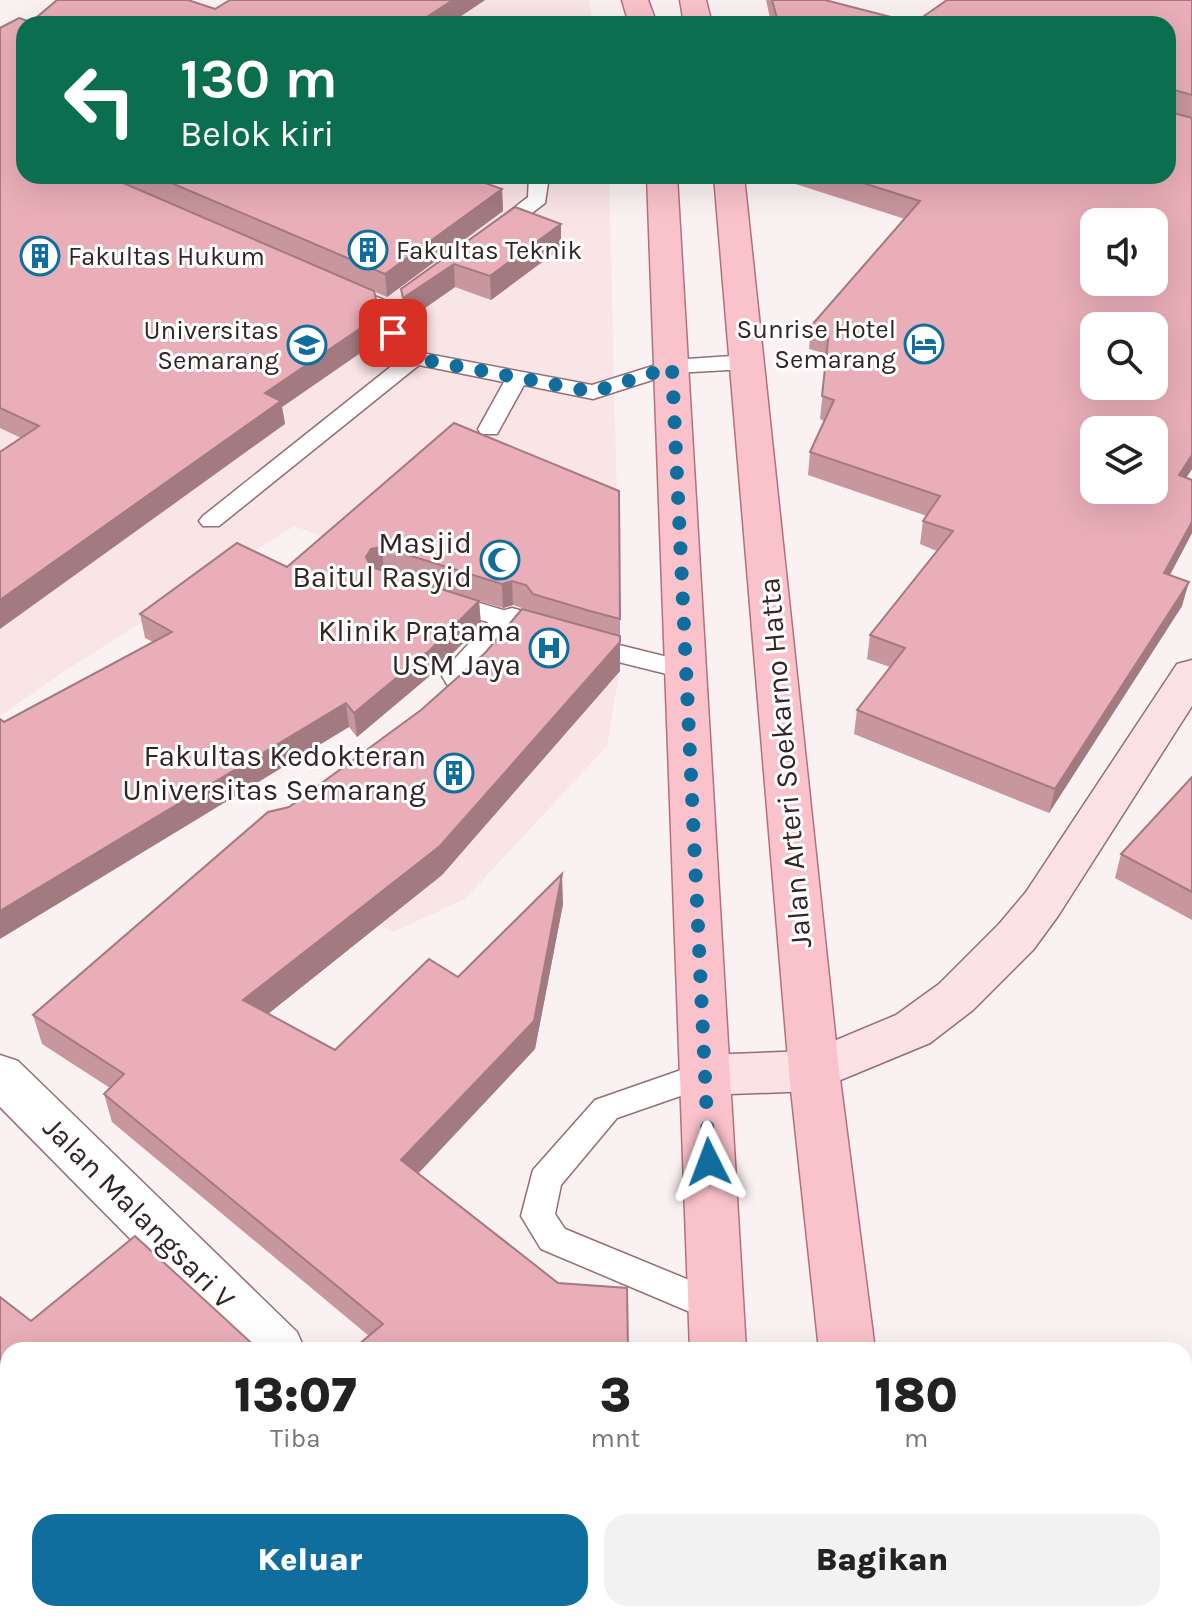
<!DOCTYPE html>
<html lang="id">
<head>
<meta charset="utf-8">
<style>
	body { margin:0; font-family:Karla,sans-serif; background:#f2f2f2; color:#222; height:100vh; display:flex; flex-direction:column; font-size:30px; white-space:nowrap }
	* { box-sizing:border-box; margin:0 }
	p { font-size:26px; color:#767676 }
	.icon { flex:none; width:44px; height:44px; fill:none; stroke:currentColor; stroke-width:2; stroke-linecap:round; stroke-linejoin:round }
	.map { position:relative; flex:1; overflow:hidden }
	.sheet { position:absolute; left:0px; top:1342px; width:1192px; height:280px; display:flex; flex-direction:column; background:#fff; border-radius:24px 24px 0 0; box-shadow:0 8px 32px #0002 }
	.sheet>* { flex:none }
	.hud { position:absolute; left:16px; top:16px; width:1160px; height:168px; border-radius:24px; box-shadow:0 8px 32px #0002; background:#0b6e4f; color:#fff; overflow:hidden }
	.tools { position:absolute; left:1080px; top:208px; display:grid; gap:16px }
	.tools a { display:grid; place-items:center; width:88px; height:88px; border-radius:16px; background:#fff; box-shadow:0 8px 32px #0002; font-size:40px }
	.pin { position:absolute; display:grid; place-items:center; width:68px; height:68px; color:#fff; margin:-34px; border-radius:16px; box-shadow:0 4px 12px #0006 }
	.me { position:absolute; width:88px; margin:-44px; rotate:357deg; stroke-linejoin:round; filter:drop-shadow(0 0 6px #0008) }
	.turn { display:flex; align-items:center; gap:28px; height:168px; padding:0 32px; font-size:36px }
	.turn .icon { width:104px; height:104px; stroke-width:2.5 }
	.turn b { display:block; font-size:56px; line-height:68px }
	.eta { display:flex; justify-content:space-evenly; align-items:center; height:136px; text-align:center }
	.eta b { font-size:48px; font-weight:800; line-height:56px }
	.primary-button { display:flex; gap:16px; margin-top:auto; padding:16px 32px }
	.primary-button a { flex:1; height:92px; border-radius:24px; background:#0f6e9d; color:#fff; font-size:32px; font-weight:800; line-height:92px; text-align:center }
	.primary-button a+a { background:#f2f2f2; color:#222 }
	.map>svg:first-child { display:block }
	.built { fill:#f9e4e6 }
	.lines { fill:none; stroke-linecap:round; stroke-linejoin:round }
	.lane-casing { stroke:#956e74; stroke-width:3 }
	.street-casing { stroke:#956e74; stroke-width:3 }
	.secondary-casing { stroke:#956e74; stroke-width:3 }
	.primary-casing { stroke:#b2717c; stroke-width:3 }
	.lane { fill:#fff; fill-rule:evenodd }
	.street { fill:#fff; fill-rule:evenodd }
	.secondary { fill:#fce1e5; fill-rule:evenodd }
	.primary { fill:#fac2cb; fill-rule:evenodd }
	.wall { fill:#c8969d }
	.shaded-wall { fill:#a37a80 }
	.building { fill:#e9aeb7; stroke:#a37a80; stroke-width:2; fill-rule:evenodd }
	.route { stroke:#0f6e9d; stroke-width:14; stroke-dasharray:0 25.2 }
	.labels { text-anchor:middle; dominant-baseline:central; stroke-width:6; stroke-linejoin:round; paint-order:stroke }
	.far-poi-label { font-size:26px; fill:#342427; stroke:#fff; text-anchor:start }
	.poi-label { font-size:30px; fill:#342427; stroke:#fff; text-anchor:end }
	.street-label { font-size:30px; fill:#342427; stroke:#fff }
</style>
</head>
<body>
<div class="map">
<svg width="1192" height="1622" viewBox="0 0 1192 1622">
	<rect width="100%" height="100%" fill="#faf1f2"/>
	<g class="built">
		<polygon points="235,0 589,0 593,24 111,24 213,14"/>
		<polygon points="0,35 24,176 609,176 621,663 607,746 465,899 393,932 267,857 530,608 294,526 63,672 0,716"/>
	</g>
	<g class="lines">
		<g class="lane-casing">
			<g id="lane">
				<polygon points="529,176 549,176 545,203 501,237 487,237 484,233 487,229 528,197"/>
				<polygon points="343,283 396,305 404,332 422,353 592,385 672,360 747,355 758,362 747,369 674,373 593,399 524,385 497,434 481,434 478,429 504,382 419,365 219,526 203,526 199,521 203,516 403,357 382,333 379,312 336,293 333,289 336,285"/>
				<polygon points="446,593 537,620 541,626 537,632 528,634 437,607 433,601 437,595"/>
				<polygon points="583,636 696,664 700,670 696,676 687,679 574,651 570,645 574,639"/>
				<polygon points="704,1062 715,1066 720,1075 715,1084 617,1118 561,1185 555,1214 565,1229 728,1296 733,1307 728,1318 716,1323 541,1249 521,1216 533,1170 595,1100"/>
			</g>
		</g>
		<g class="street-casing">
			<g id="street">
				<path d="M512 608 526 612 532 621 526 630C504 655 484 696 448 686L442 676 448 666 498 612Z"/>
				<polygon points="0,1055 18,1061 297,1332 305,1350 240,1350 0,1107"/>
				<polygon points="544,1614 613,1614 617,1622 548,1622"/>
			</g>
		</g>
		<g class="secondary-casing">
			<polygon id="secondary" points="1192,660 1192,706 1058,916 1033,950 973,1010 930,1043 814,1091 704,1095 686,1089 679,1075 686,1061 704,1055 810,1051 896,1015 939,984 999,924 1026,892 1177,664"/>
		</g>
		<g class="primary-casing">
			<g id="primary">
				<polygon points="622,0 648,0 657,24 629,24"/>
				<polygon points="680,0 706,0 712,24 684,24"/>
				<polygon points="647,176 677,176 746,1350 690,1350"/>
				<polygon points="714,176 744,176 839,1071 875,1350 819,1350 789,1071"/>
				<rect x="699" y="1614" width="62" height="8"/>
				<polygon points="847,1614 909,1614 910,1622 848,1622"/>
			</g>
		</g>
		<use href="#lane" class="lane"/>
		<use href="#street" class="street"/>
		<use href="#secondary" class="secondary"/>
		<use href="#primary" class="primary"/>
	</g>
	<g class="wall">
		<polygon points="230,0 485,0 449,24 24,24 24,176 382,338 282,407 285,424 21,438 0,428 0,28 31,22 215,9"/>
		<polygon points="766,0 825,0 914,23 1192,0 1192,469 1186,478 1192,479 1192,533 1170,575 1182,606 1049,813 854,734 857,710 890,667 867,659 870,635 937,551 920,544 923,521 927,516 808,475 810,452 824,421 820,419 827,354 809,349 811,326 905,219 786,181 785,176 1168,176 1168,24 763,24 763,19 770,18"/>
		<polygon points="108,176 466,176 502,189 503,211 387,297"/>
		<polygon points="515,207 561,248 491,300 455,287 405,322 401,289"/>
		<polygon points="454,423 620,619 620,671 442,875 268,1014 335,1050 458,977 563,904 535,1049 418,1174 558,1283 369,1336 112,1122 104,1094 110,1088 42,1044 33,1015 289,807 421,710 485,653 528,610 513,605 503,608 479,601 481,625 432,674 357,737 349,727 4,722 153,642 145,638 140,614 287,567"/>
		<polygon points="1192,777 1192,920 1115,878 1121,854"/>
	</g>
	<g class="shaded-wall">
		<polygon points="453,0 485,0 449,24 416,24"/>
		<polygon points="502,189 503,211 387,297 385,274"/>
		<polygon points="561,224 561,248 491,300 490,276"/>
		<polygon points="454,264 455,287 405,322 403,298"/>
		<polygon points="380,315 382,338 282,407 285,424 0,629 0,600 265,393"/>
		<polygon points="1192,455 1192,469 1172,499 1179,475"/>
		<polygon points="1192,522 1192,533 1158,597 1164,573"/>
		<polygon points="382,547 384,571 373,573 366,557 371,549"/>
		<polygon points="512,581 513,605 503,608 502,584"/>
		<polygon points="1189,582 1182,606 1049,813 1055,789"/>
		<polygon points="479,601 481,625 432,674 357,737 354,713"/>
		<polygon points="620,642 620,671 442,875 249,1029 243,1000"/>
		<polygon points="346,703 349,727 0,939 0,911"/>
		<polygon points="562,874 563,904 535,1049 404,1188 401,1160"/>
		<polygon points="362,1614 390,1614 382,1622 354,1622"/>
	</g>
	<g class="building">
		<polygon points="57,0 188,0 215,9 230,0 453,0 416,24 24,24 24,176 107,176 374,291 380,315 265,393 281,401 0,600 0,452 39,426 0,408 0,28 19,18 31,22"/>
		<path d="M772 0H825L914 23 947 0H1192V95L1171 89 1170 112 1192 118V455L1179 475 1192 480V522L1164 573 1189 582 1055 789 857 710 905 648 870 635 953 531 923 521 940 496 810 452 834 400 822 396 829 331 811 326 920 201 841 176H1168V24H764L763 19 777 18ZM1094 222H1154V282H1094ZM1094 326H1154V386H1094ZM1094 430H1154V490H1094Z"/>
		<polygon points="155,176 466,176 502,189 385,274"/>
		<polygon points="515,207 561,224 490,276 454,264 403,298 401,289"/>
		<polygon points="454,423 619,491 620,619 590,611 533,594 526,585 512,581 502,584 382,547 371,549 366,557 371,567 479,601 430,650 354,713 346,703 0,911 0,719 4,722 172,632 140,614 237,543 287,567"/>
		<polygon points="522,609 620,636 620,642 440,846 243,1000 335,1050 429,959 458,977 562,874 534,1021 401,1160 558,1283 627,1288 628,1350 352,1350 383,1324 104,1094 124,1074 33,1015 268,812 289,807 421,710 485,653"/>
		<polygon points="1192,777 1192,892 1121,854"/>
		<polygon points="135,1236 259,1350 8,1350 8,1614 362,1614 354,1622 0,1622 0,1297 31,1321"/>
	</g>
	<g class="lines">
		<polyline class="route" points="393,333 415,358 593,392 672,367 709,1162"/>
	</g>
	<defs>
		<g id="building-ring" transform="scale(2)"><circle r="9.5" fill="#fff" stroke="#0f6e9d" stroke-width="1.5"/><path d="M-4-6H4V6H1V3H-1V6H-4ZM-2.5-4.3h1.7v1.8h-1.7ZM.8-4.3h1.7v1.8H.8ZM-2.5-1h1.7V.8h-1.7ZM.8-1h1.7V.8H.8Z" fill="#0f6e9d"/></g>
		<g id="hotel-ring" transform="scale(2)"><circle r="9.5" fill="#fff" stroke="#0f6e9d" stroke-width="1.5"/><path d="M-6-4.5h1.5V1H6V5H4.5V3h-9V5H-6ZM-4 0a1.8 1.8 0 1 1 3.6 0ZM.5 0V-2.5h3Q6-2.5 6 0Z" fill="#0f6e9d"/></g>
		<g id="university-ring" transform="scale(2)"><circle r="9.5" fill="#fff" stroke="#0f6e9d" stroke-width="1.5"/><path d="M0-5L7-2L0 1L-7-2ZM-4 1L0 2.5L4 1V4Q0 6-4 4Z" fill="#0f6e9d"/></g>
		<g id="mosque-ring" transform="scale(2)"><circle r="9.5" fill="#fff" stroke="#0f6e9d" stroke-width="1.5"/><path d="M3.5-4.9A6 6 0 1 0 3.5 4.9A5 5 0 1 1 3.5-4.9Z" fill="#0f6e9d"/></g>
		<g id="hospital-ring" transform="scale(2)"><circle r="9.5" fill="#fff" stroke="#0f6e9d" stroke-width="1.5"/><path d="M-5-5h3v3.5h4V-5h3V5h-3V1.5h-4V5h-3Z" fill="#0f6e9d"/></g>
	</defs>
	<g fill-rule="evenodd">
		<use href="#building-ring" x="368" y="250"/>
		<use href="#building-ring" x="40" y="256"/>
		<use href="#hotel-ring" x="924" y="344"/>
		<use href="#university-ring" x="307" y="345"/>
		<use href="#mosque-ring" x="500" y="560"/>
		<use href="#hospital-ring" x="549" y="648"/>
		<use href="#building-ring" x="454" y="773"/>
	</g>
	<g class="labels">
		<g class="far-poi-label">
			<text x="396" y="250">Fakultas Teknik</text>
			<text x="68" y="256">Fakultas Hukum</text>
			<text x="896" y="329" text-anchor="end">Sunrise Hotel<tspan x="896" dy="30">Semarang</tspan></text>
			<text x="279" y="330" text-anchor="end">Universitas<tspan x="279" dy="30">Semarang</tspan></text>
		</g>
		<g class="poi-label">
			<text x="472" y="543">Masjid<tspan x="472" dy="34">Baitul Rasyid</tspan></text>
			<text x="521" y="631">Klinik Pratama<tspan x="521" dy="34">USM Jaya</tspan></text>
			<text x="426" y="756">Fakultas Kedokteran<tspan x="426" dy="34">Universitas Semarang</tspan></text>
		</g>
		<g class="street-label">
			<text transform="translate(785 763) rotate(-95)">Jalan Arteri Soekarno Hatta</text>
			<text transform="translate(139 1213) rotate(45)">Jalan Malangsari V</text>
		</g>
	</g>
</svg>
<div class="tools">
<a><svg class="icon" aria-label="sound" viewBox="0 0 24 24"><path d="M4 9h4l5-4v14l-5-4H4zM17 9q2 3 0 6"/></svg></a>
<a><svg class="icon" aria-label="search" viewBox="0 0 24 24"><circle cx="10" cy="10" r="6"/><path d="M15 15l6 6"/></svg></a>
<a><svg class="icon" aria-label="layers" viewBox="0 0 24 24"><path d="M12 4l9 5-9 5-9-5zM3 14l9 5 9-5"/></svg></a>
</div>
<div class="pin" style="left:393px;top:333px;background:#d93025"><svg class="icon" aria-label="arrive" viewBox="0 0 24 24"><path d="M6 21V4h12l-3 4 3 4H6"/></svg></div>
<svg class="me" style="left:709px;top:1162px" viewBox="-20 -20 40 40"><path d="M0-17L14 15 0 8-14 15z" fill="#0f6e9d" stroke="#fff" stroke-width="4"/></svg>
<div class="hud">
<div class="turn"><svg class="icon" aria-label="left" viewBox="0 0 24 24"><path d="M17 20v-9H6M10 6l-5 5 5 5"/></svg><div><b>130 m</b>Belok kiri</div></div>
</div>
<section class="sheet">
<div class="eta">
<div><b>13:07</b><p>Tiba</p></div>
<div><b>3</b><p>mnt</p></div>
<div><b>180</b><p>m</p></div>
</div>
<div class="primary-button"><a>Keluar</a><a>Bagikan</a></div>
</section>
</div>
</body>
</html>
